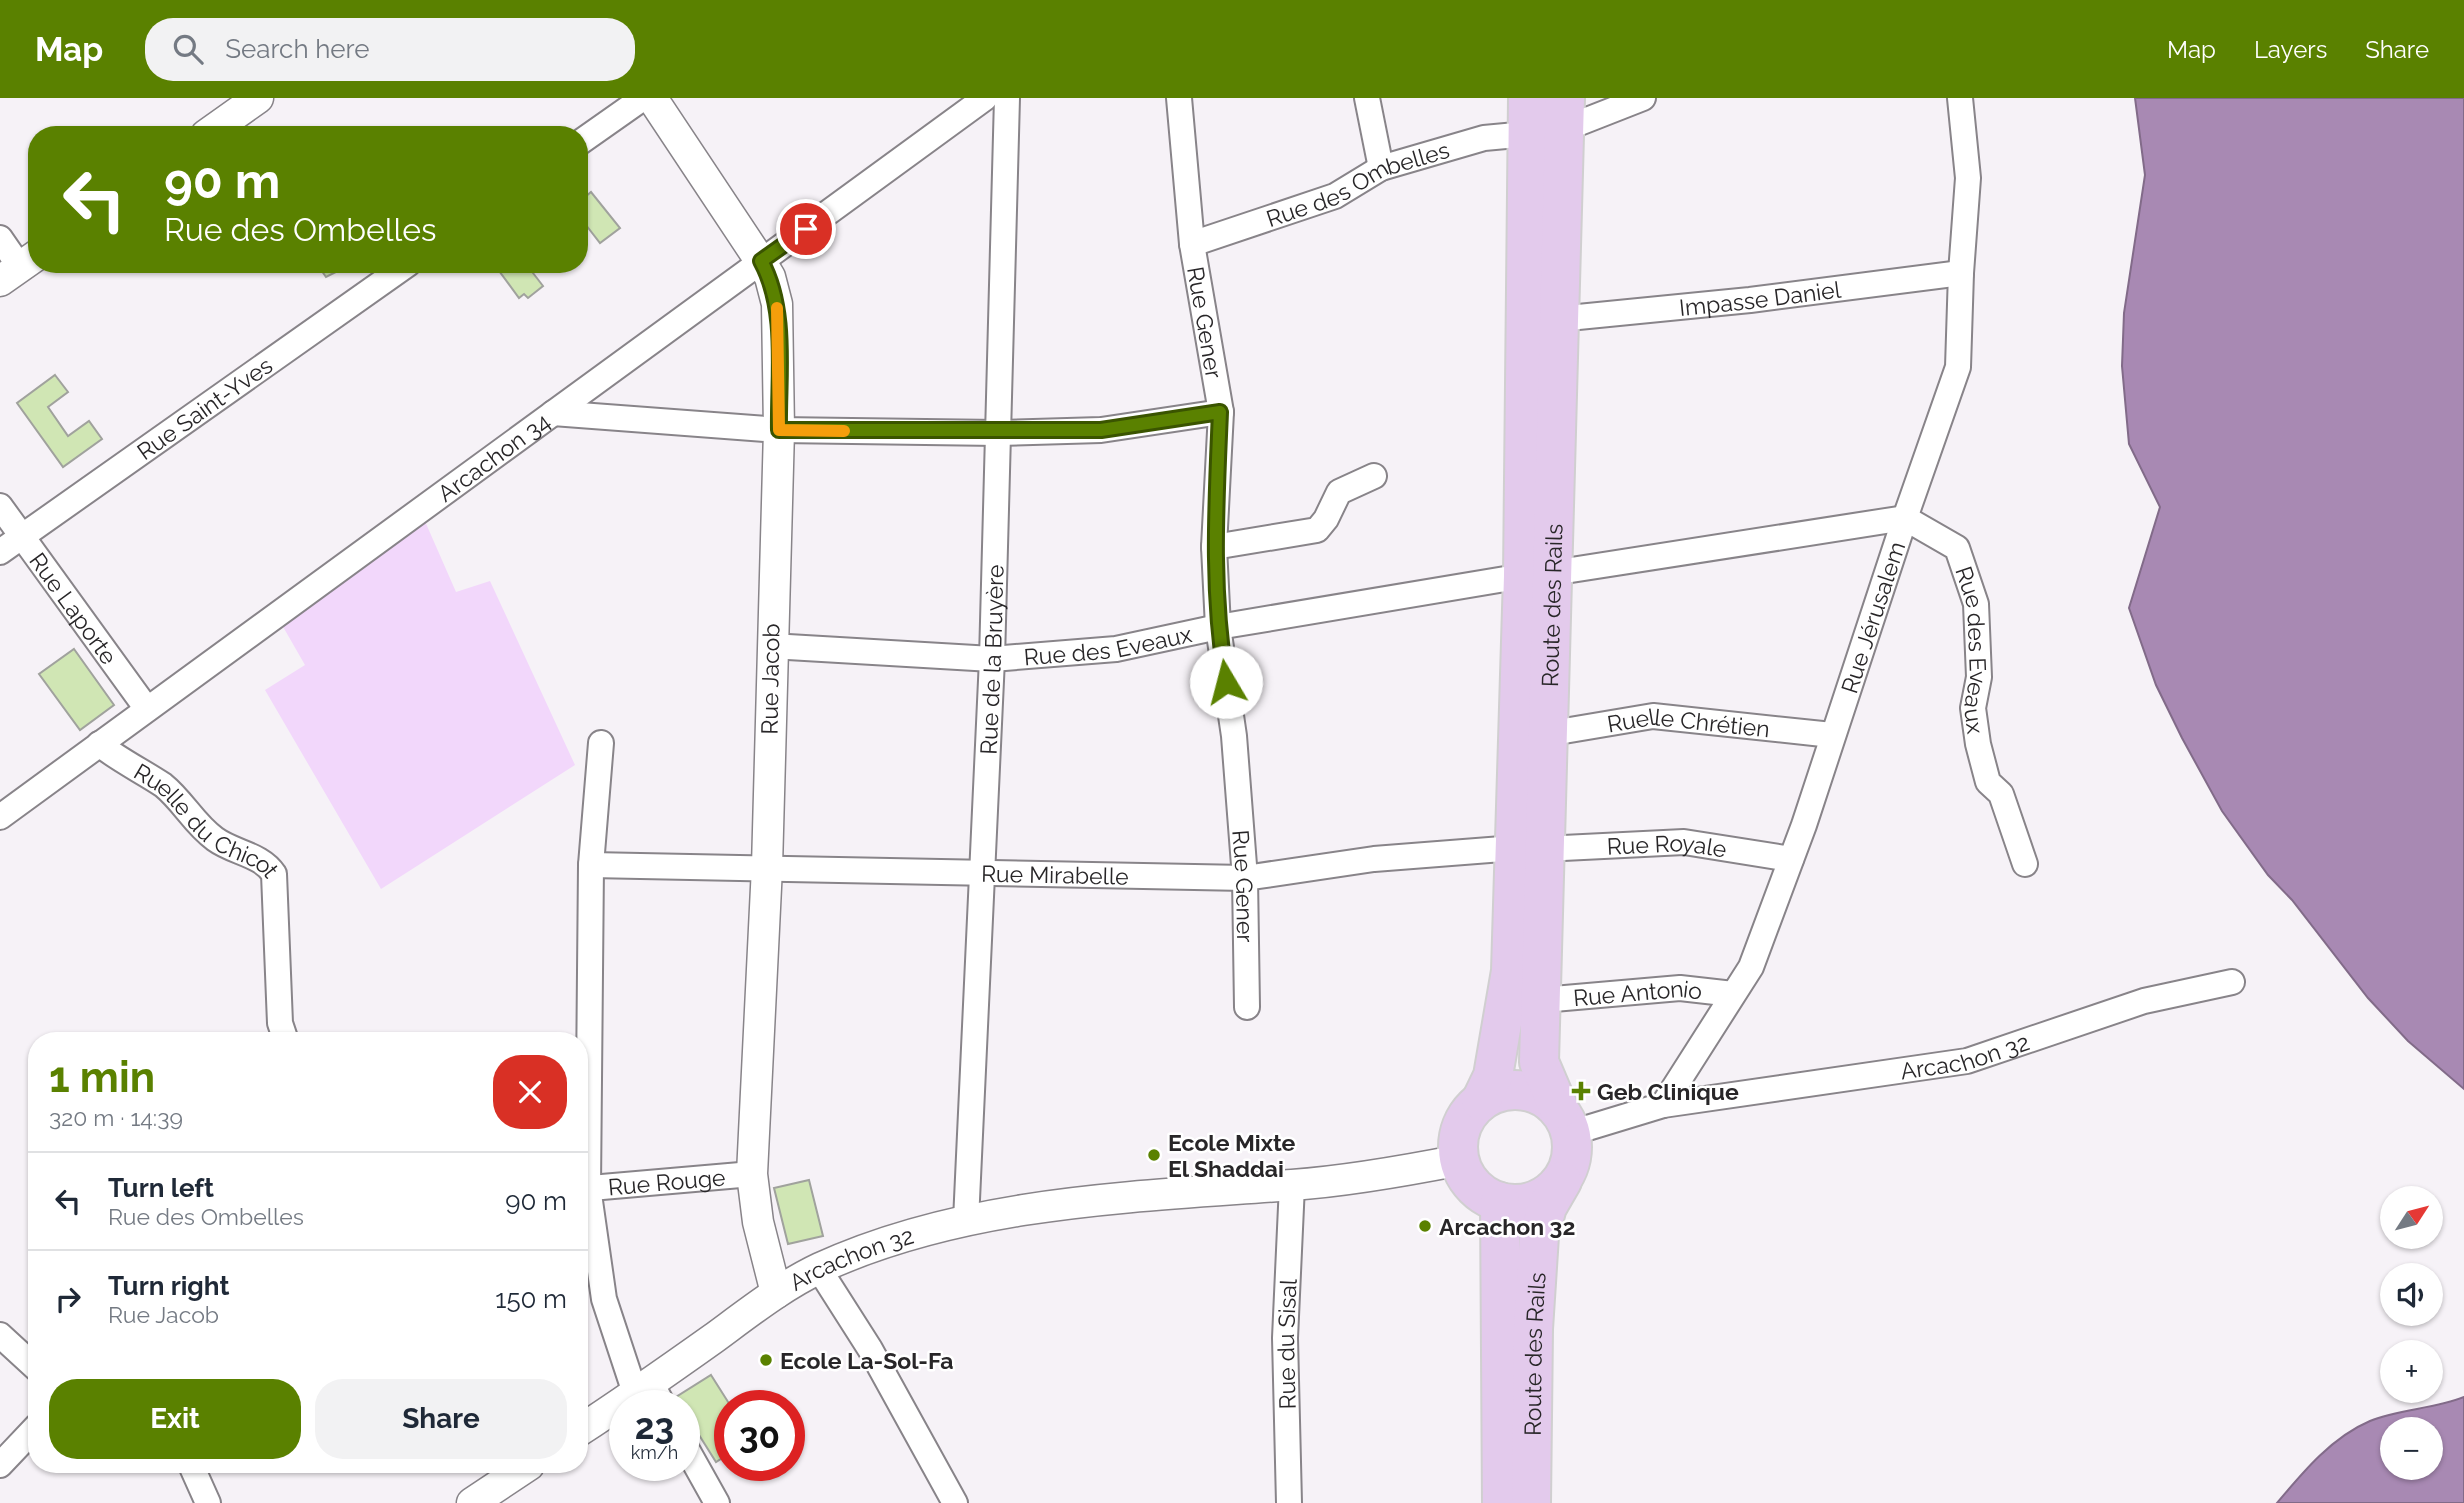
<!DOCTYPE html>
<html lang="en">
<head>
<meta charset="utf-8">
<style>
	body { margin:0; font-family:Raleway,sans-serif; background:#f2f2f3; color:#1f2937; height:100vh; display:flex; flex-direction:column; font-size:26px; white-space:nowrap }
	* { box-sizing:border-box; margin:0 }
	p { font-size:23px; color:#747a83 }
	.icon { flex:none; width:38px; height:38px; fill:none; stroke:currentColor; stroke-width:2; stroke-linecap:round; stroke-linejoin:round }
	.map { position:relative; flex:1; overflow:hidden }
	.panel { position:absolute; left:28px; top:934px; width:560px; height:441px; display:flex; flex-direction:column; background:#fff; border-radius:28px; box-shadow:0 2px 5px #0004 }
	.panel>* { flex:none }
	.banner { position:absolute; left:28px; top:28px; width:560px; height:147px; border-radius:28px; box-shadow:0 2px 5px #0004; background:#5a8100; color:#fff; overflow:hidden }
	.needle { width:46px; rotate:54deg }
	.tools { position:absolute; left:2380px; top:1088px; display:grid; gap:14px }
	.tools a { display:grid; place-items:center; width:63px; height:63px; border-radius:50%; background:#fff; box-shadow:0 2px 5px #0004; font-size:35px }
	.speed { position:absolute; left:609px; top:1292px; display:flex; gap:14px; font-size:35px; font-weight:700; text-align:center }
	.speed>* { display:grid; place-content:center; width:91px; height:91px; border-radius:50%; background:#fff; box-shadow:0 2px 5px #0004; line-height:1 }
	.speed small { font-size:18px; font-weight:400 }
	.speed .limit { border:10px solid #d22; background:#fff; color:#111 }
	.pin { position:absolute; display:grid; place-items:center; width:60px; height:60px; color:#fff; margin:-30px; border:4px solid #fff; border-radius:50%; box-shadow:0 2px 7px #0007 }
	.me { position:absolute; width:77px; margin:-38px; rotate:352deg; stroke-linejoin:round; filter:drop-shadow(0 0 5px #0008) }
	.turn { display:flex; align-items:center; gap:24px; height:147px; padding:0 21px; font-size:32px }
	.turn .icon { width:91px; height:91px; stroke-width:2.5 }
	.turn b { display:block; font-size:49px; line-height:60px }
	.round { display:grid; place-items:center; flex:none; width:74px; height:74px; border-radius:28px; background:#f2f2f3 }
	.summary { display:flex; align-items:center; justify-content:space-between; height:119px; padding:0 21px }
	h1 { font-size:42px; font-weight:700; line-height:52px; color:#5a8100 }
	.primary-button { display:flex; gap:14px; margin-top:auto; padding:14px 21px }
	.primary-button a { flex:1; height:80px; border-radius:28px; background:#5a8100; color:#fff; font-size:28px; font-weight:700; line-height:80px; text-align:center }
	.primary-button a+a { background:#f2f2f3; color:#1f2937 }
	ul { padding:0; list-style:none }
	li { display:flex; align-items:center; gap:21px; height:98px; padding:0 21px; border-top:2px solid #e0e1e3 }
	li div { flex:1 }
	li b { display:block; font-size:26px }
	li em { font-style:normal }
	header { display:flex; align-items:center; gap:42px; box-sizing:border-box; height:98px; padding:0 35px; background:#5a8100; color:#fff }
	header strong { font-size:33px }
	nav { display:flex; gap:38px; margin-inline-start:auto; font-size:24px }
	.search { width:490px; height:63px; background:#f2f2f3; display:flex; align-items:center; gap:18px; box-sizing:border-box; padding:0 24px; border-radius:28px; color:#747a83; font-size:26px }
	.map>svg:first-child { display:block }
	.green { fill:#f2d7fb }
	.water { fill:#a889b3; stroke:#826b89; stroke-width:2; fill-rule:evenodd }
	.building { fill:#d0e6b4; stroke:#a0a29d; stroke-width:2 }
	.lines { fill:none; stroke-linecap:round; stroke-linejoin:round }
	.minor-casing { stroke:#888489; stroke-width:28 }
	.tertiary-casing { stroke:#888489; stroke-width:33 }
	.primary-casing { stroke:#d0cfd0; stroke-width:42 }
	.minor { stroke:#fff; stroke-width:24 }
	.tertiary { stroke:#fff; stroke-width:30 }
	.primary { stroke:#e3caec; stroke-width:38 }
	.route-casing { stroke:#3a5400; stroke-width:18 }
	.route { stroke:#5a8100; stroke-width:12 }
	.slow { stroke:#f59e0b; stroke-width:12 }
	.poi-dot { fill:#5a8100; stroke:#fff; stroke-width:2.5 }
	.labels { text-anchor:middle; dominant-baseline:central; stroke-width:5; stroke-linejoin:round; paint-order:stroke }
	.street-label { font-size:23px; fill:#282628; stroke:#fff }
	.poi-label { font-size:23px; font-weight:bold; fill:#282628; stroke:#fff; text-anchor:start }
</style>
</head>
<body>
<header>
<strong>Map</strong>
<div class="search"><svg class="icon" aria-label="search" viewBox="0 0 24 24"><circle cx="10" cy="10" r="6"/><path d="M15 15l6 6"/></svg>Search here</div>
<nav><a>Map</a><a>Layers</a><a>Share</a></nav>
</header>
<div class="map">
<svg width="2464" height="1405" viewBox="0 0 2464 1405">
	<rect width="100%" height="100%" fill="#f6f2f7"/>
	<polygon class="green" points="424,421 456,494 490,483 575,667 381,791 265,592 305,567 282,527"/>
	<g class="water">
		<polygon points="2135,0 2464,0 2464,991 2408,943 2368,900 2292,802 2268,777 2222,713 2182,640 2156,587 2129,510 2160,409 2129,346 2122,268 2124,215 2145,77"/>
		<path d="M2464 1299V1405H2277C2303 1374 2332 1339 2370 1323 2399 1311 2434 1311 2464 1299ZM2392 1332H2431V1370H2392Z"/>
	</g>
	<g class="building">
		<polygon points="579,92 585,99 591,94 620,130 600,145 579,118"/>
		<polygon points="317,166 349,166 350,167 326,179"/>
		<polygon points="494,166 526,166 543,188 528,200 524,196 519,200"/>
		<polygon points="55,277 68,294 48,309 68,338 89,323 102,341 63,369 17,305"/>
		<polygon points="74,551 114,607 80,632 39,576"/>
		<polygon points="809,1082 823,1138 788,1146 774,1090"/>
		<polygon points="711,1277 730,1307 730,1355 716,1364 684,1313 684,1307 676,1299"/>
	</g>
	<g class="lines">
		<g class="minor-casing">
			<g id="minor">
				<path id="s1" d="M1179 0 1192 146 1221 314 1214 449 1218 529 1234 638 1245 780 1247 909"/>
				<polyline points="1367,0 1381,70"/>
				<polyline points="1564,31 1643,0"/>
				<polyline points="579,45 643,0"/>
				<polyline points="0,140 20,169"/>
				<path id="s2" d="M1192 146 1335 98 1381 70 1484 40 1527 36"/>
				<path id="s3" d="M1558 221 1750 202 1961 175"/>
				<polyline points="553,315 779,332 998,335 1101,332 1221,314"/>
				<path id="s4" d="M0 408 147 611"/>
				<polyline points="1214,449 1317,432 1326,421 1339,394 1374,378"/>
				<path id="s5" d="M0 454 408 166"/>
				<path id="s6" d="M1552 475 1905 420 1957 450 1976 506 1979 579 1973 610 1978 646 1988 684 2001 696 2025 766"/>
				<path id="s7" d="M771 548 992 561 1116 551 1218 529 1523 478"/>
				<path id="s8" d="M1546 636 1653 618 1832 637"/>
				<polyline points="601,645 591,767 588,1089 604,1201 635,1295"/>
				<path id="s9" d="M99 646C119 662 142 673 163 687 183 703 194 726 215 741 234 755 261 756 274 776L280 925 286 943"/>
				<path id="s10" d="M0 719 985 0"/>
				<path id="s11" d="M1543 751 1684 744 1791 761"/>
				<path id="s12" d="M591 767 1245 780 1374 761 1515 750"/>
				<path id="s13" d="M1542 902 1680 890 1733 896"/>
				<path id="s14" d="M1663 1007 1751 869 1804 727 1905 420 1958 269 1961 175 1968 80 1960 0"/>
				<path id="s15" d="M1571 1035 1663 1007 1967 963 2144 903 2232 884"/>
				<path id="s16" d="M579 1091 752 1076"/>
				<path id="s17" d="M966 1123 992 561 1007 0"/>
				<polyline points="819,1171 870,1251 955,1405"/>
				<polyline points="0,1237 37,1271"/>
				<polyline points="651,1285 663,1307"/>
				<polyline points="684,1346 717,1405"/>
				<polyline points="0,1367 37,1328"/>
				<polyline points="191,1367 208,1405"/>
				<path id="s18" d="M1289 1405 1285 1240 1292 1087"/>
			</g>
		</g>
		<g class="tertiary-casing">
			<g id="tertiary">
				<polyline points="652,0 761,164 770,179 777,206 779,332 767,769 752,1076 758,1124 776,1195"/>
				<polyline points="206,37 258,0"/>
				<polyline points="0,183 37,157"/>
				<path id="s19" d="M579 1333C625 1303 669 1272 714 1240 748 1215 782 1188 820 1170 966 1103 1134 1099 1292 1087 1348 1083 1404 1073 1460 1062"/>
				<polyline points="472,1405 529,1367"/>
			</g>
		</g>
		<g class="primary-casing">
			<g id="primary">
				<circle cx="1515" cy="1049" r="57"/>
				<polyline points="1481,1003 1493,978 1511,873 1523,478 1528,0"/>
				<path id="s20" d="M1559 1011 1539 964 1565 0"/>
				<polyline points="1500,1104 1502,1405"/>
				<path id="s21" d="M1531 1405 1533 1231 1539 1138 1547 1109 1562 1083"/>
			</g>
		</g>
		<use href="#minor" class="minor"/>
		<use href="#tertiary" class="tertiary"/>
		<use href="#primary" class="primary"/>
	</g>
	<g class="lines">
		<g class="route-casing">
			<path id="route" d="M806 131 761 163C788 212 778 278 779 332H1101L1220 314C1216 409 1211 489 1226 584"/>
		</g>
		<use href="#route" class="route"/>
		<polyline class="slow" points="777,210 779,332 844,333"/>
	</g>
	<g class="poi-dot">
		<path d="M1577.5 982.5h7v7h7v7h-7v7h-7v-7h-7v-7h7z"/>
		<circle cx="1154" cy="1057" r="7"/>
		<circle cx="1425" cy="1128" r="7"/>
		<circle cx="766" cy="1262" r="7"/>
	</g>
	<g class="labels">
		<g class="street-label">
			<text stroke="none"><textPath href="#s2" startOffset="177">Rue des Ombelles</textPath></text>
			<text stroke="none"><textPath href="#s3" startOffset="203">Impasse Daniel</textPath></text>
			<text stroke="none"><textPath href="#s1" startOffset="226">Rue Gener</textPath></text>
			<text stroke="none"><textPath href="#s5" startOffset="250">Rue Saint-Yves</textPath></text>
			<text stroke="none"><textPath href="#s10" startOffset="611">Arcachon 34</textPath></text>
			<text stroke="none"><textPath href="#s20" startOffset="508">Route des Rails</textPath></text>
			<text stroke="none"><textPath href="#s4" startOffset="126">Rue Laporte</textPath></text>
			<text stroke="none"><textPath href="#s14" startOffset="534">Rue Jérusalem</textPath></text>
			<text stroke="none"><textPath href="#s7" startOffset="338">Rue des Eveaux</textPath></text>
			<text stroke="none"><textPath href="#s6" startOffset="522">Rue des Eveaux</textPath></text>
			<text stroke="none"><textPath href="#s17" startOffset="562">Rue de la Bruyère</textPath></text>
			<text transform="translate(770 581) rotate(-89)">Rue Jacob</text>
			<text stroke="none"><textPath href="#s8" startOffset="144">Ruelle Chrétien</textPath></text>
			<text stroke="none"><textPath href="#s9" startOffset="133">Ruelle du Chicot</textPath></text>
			<text stroke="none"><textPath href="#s11" startOffset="124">Rue Royale</textPath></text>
			<text stroke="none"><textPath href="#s12" startOffset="464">Rue Mirabelle</textPath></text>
			<text stroke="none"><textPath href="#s1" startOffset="793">Rue Gener</textPath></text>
			<text stroke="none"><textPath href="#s13" startOffset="96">Rue Antonio</textPath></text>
			<text stroke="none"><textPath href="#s15" startOffset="402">Arcachon 32</textPath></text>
			<text stroke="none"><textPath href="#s16" startOffset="88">Rue Rouge</textPath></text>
			<text stroke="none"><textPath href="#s19" startOffset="324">Arcachon 32</textPath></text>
			<text stroke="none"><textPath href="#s18" startOffset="159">Rue du Sisal</textPath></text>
			<text stroke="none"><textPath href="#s21" startOffset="149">Route des Rails</textPath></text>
		</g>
		<g class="poi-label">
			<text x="1597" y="993">Geb Clinique</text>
			<text x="1168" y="1044">Ecole Mixte<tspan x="1168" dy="26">El Shaddai</tspan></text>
			<text x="1439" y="1128">Arcachon 32</text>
			<text x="780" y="1262">Ecole La-Sol-Fa</text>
		</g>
	</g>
</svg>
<div class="tools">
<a><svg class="needle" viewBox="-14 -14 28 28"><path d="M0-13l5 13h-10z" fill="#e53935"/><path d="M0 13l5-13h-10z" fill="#747a83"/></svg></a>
<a><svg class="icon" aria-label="sound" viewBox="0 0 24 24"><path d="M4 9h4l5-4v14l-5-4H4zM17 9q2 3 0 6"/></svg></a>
<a>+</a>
<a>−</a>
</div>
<div class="speed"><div>23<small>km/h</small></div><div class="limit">30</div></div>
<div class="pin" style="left:806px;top:131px;background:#d93025"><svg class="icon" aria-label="arrive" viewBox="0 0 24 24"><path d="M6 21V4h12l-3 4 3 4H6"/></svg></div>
<svg class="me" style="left:1226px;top:584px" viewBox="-20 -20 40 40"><circle r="19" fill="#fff"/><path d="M0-13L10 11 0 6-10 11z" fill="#5a8100"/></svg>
<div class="banner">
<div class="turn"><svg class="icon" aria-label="left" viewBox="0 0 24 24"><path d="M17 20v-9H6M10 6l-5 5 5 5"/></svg><div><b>90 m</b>Rue des Ombelles</div></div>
</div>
<section class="panel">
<div class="summary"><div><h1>1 min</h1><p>320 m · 14:39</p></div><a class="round" style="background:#d93025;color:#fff"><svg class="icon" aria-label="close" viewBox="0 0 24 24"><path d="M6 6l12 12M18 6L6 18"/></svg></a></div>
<ul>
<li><svg class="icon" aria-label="left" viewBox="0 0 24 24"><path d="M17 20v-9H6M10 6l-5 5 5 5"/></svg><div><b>Turn left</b><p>Rue des Ombelles</p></div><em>90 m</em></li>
<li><svg class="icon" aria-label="right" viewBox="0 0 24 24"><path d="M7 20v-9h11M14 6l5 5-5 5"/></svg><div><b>Turn right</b><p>Rue Jacob</p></div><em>150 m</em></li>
</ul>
<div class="primary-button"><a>Exit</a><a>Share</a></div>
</section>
</div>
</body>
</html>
